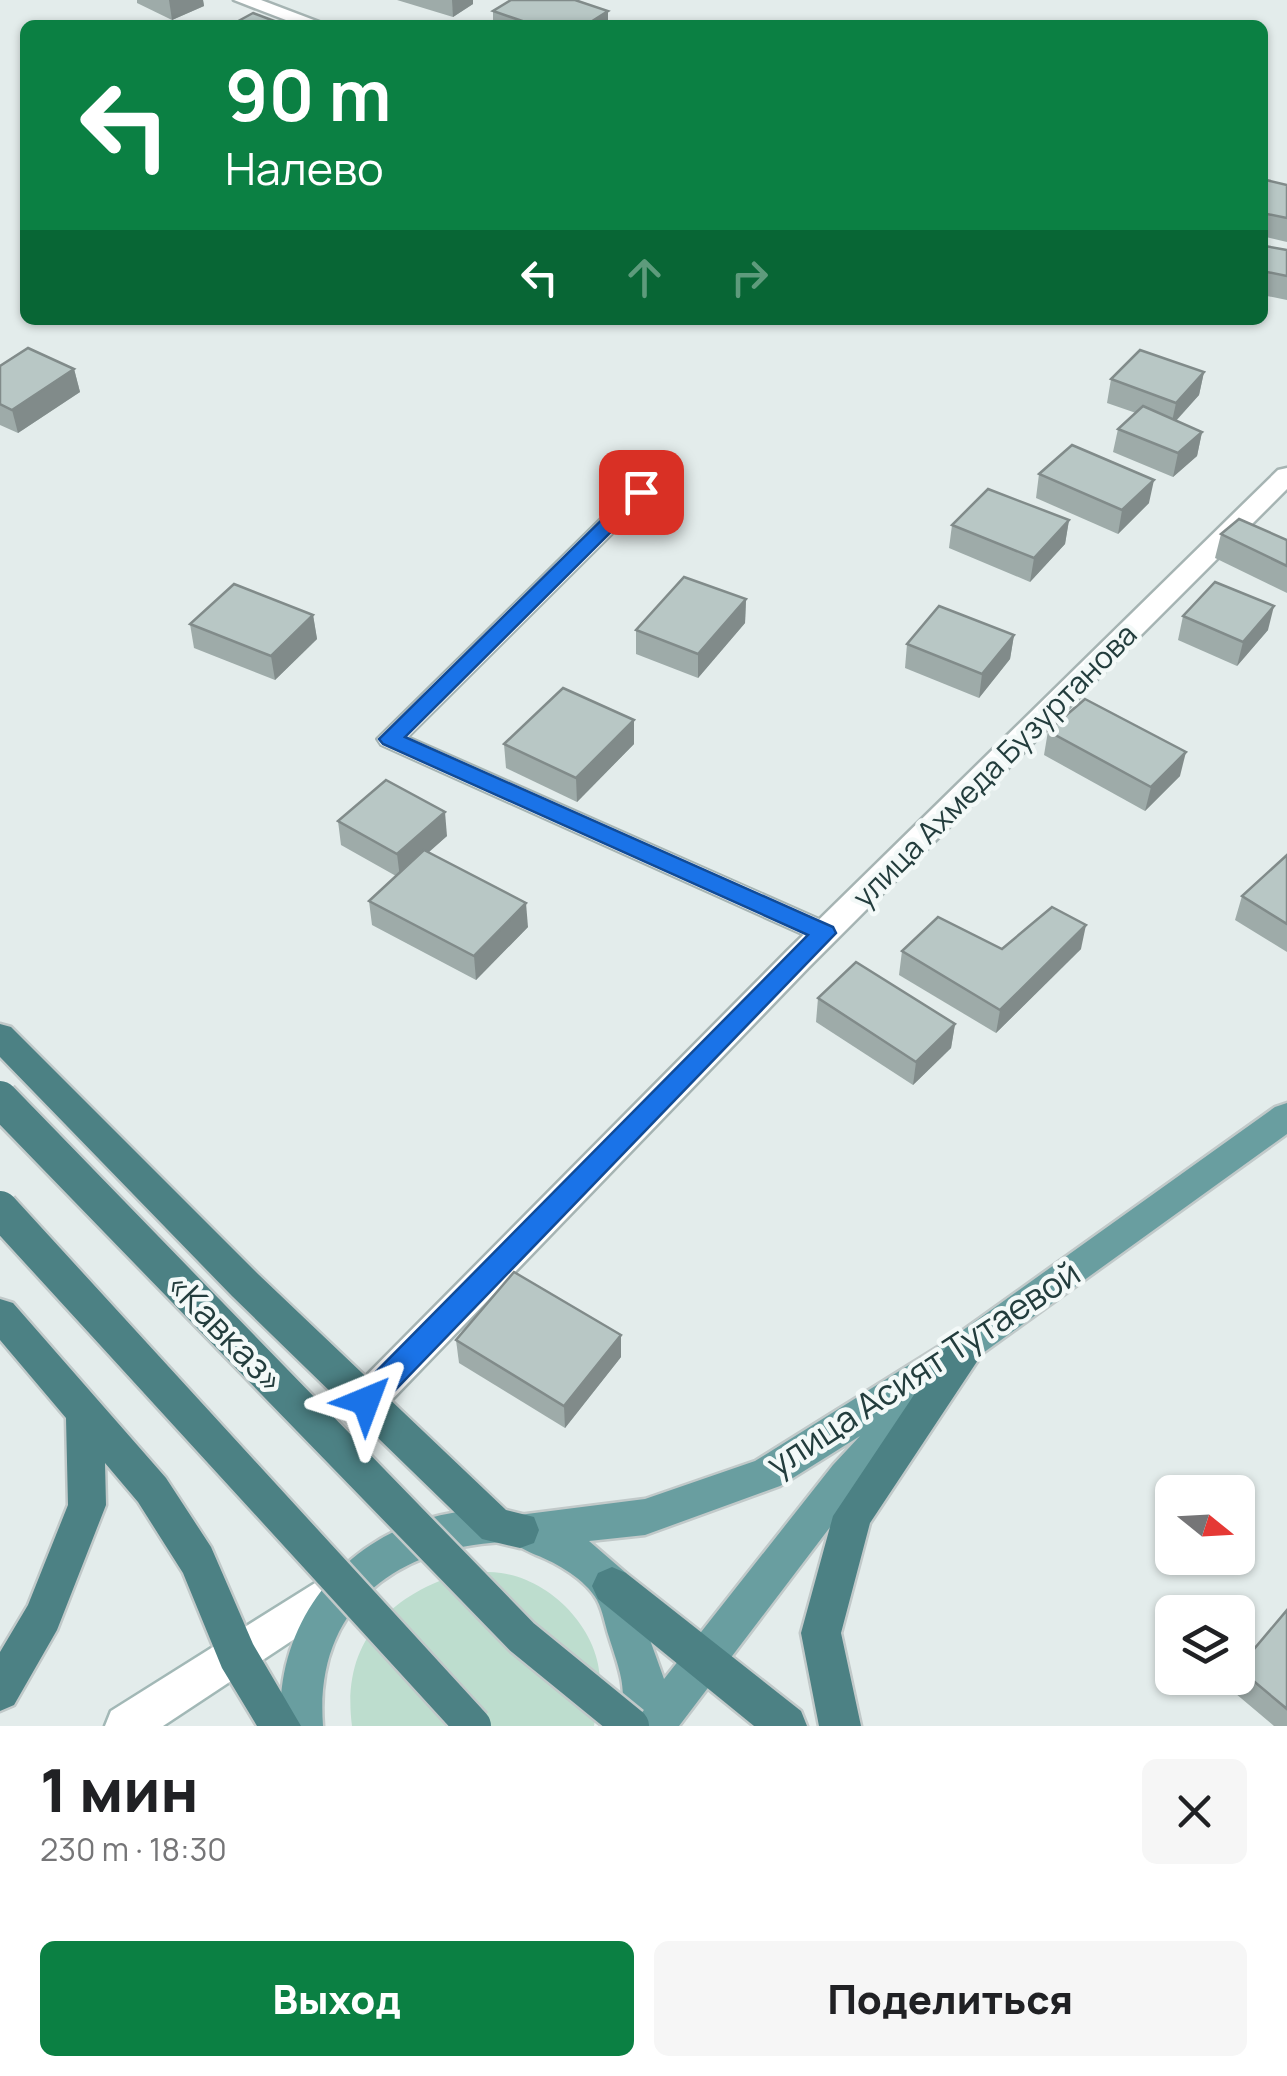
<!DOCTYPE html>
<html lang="ru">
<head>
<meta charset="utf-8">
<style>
	body { margin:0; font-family:Manrope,sans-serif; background:#f6f6f6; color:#202124; height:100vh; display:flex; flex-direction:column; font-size:38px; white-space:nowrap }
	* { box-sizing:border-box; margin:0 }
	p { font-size:32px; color:#757577 }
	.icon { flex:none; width:55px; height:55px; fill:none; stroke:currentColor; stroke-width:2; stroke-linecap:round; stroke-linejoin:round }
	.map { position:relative; height:1726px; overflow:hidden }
	.details { display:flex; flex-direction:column; background:#fff; flex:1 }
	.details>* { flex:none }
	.hud { position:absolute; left:20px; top:20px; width:1248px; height:305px; border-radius:15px; box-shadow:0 2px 8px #0004; background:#0b8043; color:#fff; overflow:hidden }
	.needle { width:65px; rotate:108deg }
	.controls { position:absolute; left:1155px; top:1475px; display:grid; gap:20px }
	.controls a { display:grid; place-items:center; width:100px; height:100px; border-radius:15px; background:#fff; box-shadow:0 2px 8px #0004; font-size:50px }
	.pin { position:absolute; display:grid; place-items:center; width:85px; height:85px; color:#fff; margin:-42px; border-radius:20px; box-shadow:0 5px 15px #0006 }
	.me { position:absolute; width:110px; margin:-55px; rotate:44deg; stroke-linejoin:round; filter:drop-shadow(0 0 8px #0008) }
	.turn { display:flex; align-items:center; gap:35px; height:210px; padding:0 40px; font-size:45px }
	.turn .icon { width:130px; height:130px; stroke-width:2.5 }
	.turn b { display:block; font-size:70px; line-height:85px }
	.lanes { display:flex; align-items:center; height:95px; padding:0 40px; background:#0003; justify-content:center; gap:50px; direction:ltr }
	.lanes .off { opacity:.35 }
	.round { display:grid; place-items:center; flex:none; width:105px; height:105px; border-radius:15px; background:#f6f6f6 }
	.headline { display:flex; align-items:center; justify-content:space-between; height:170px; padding:0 40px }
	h1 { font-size:60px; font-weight:800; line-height:75px }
	.primary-button { display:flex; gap:20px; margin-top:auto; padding:20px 40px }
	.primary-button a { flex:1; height:115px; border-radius:15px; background:#0b8043; color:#fff; font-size:40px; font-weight:800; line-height:115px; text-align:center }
	.primary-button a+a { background:#f6f6f6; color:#202124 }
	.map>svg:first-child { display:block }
	.green { fill:#bdddce }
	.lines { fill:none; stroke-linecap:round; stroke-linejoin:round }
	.service-casing { stroke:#a6b4b3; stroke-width:4 }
	.minor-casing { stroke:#a6b4b3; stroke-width:5 }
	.secondary-casing { stroke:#a2b8b6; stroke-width:5 }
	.primary-casing { stroke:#c1c9c9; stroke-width:5 }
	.trunk-casing { stroke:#c1c9c9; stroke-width:5 }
	.service { fill:#fff; fill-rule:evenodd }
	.minor { fill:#fff; fill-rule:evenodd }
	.secondary { fill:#fff; fill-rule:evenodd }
	.primary { fill:#699ea0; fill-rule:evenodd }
	.trunk { fill:#4c8184; fill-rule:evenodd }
	.trunk-bridge-casing { stroke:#c1c9c9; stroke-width:41; stroke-linecap:butt }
	.trunk-bridge { stroke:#4c8184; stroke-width:36 }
	.wall { fill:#9eaba9 }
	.shaded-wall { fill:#818b8a }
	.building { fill:#b8c7c5; stroke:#818b8a; stroke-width:2.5 }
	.route { fill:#1a73e8; stroke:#114b97; stroke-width:2.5 }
	.labels { text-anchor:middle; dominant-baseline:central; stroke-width:9; stroke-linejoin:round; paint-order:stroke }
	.street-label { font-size:30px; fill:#233d3d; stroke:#f3f9f8 }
	.near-street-label { font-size:35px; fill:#233d3d; stroke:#f3f9f8 }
</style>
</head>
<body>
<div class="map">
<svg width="1287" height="1726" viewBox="0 0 1287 1726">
	<rect width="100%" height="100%" fill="#e3eceb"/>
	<path class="green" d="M461 1573C474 1573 488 1571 501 1573 553 1580 603 1633 600 1687 599 1700 596 1713 594 1726H352C341 1643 387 1597 461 1573Z"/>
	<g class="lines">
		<g class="service-casing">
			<polygon id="service" points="641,485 649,487 653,492 649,497 408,737 835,926 839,933 835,940 825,944 815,940 381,745 377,739 633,487"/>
		</g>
		<g class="minor-casing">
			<g id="minor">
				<polygon points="234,0 261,0 327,25 299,25"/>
				<polygon points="1287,468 1287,489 809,967 379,1413 366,1417 353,1413 347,1401 353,1389 787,951 1278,470"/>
			</g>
		</g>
		<g class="secondary-casing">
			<polygon id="secondary" points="347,1563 361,1569 367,1582 361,1595 163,1726 105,1726 111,1711"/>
		</g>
		<g class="primary-casing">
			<path id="primary" d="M1287 1103V1134L933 1389 938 1398 932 1410 859 1489 679 1726H620C627 1686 621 1675 609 1637 605 1625 603 1611 597 1600 586 1580 557 1563 536 1555 527 1551 510 1541 502 1542 393 1548 314 1610 323 1726H281C274 1620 348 1531 452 1513 471 1509 494 1504 511 1516L645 1499 755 1461 952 1338 1275 1107ZM860 1436 833 1465 664 1679 626 1573 589 1541 645 1535 780 1486Z"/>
		</g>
		<g class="trunk-casing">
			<g id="trunk">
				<polygon points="0,1024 11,1027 258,1274 506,1510 534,1517 539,1530 534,1543 520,1548 482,1539 232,1296 0,1057"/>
				<polygon points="0,1299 13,1303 166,1478 211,1547 253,1644 301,1726 257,1726 222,1668 183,1573 138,1502 105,1463 106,1505 57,1630 14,1705 0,1711 0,1652 28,1605 68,1505 66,1418 0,1340"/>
				<polygon points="965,1333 978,1338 983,1349 978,1360 870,1523 841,1633 861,1726 819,1726 801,1633 833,1516 952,1338"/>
				<polygon points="612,1567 626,1573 801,1711 807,1726 754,1726 598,1599 592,1586 598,1573"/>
			</g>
		</g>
		<use href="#service" class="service"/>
		<use href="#minor" class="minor"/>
		<use href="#secondary" class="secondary"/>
		<use href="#primary" class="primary"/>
		<use href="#trunk" class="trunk"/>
		<g class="trunk-bridge-casing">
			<g id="trunk-bridge">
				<polyline points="0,1099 522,1637 631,1726"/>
				<polyline points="0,1209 473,1726"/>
			</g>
		</g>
		<use href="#trunk-bridge" class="trunk-bridge"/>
	</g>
	<g class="wall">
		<polygon points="137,0 203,0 204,6 172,20 137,3"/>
		<polygon points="397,0 473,0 473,4 453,17"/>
		<rect x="493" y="11" width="115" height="14"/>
		<polygon points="1262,179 1287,185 1287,242 1262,236"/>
		<polygon points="1287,250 1287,300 1262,295 1262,255"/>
		<polygon points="0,366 74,369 80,392 18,433 0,425"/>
		<polygon points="1204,372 1199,395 1176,421 1202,432 1197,456 1173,477 1113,452 1118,429 1136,413 1107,403 1111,379"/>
		<polygon points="1039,474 1149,503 1118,534 1036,498"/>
		<polygon points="1069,520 1065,544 1030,582 949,548 952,525"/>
		<polygon points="1221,534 1287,540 1287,593 1215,558"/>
		<polygon points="746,599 745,623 698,678 636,654 636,630"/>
		<polygon points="313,615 317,639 275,680 194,648 190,624"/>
		<polygon points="1183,616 1268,630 1237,666 1178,640"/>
		<polygon points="1014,635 1010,659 979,698 905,668 907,644"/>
		<polygon points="1048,731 1180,776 1145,811 1044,755"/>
		<polygon points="504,744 634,744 577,802 506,768"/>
		<polygon points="338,821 447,836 428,852 528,927 476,980 372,925 369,901 396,876 341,845"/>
		<polygon points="1287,855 1287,952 1235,920 1242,896"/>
		<polygon points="1002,949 1081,949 996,1033 899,975 902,951"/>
		<polygon points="818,998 955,1024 951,1048 913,1085 816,1022"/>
		<polygon points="456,1340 621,1357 565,1428 459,1363"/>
		<polygon points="1287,1610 1287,1726 1274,1726 1229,1688 1234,1678 1238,1678 1238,1670"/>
	</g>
	<g class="shaded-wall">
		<polygon points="169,0 203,0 204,6 172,20"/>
		<polygon points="452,0 473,0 473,4 453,17"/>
		<polygon points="608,11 608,25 586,25"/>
		<polygon points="74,369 80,392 18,433 12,410"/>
		<polygon points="1204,372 1199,395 1171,426 1176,403"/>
		<polygon points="1202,432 1197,456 1173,477 1178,453"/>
		<polygon points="1154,480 1149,503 1118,534 1122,510"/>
		<polygon points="1069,520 1065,544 1030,582 1034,558"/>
		<polygon points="746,599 745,623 698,678 698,654"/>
		<polygon points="1274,606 1268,630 1237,666 1243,642"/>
		<polygon points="313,615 317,639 275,680 271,656"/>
		<polygon points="1014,635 1010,659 979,698 982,674"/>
		<polygon points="634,720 634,744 577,802 576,778"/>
		<polygon points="1186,752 1180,776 1145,811 1151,787"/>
		<polygon points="445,812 447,836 400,878 397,854"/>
		<polygon points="526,903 528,927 476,980 474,956"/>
		<polygon points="1086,925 1081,949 996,1033 1000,1010"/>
		<polygon points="955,1024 951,1048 913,1085 916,1062"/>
		<polygon points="621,1335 621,1357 565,1428 564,1406"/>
	</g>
	<g class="building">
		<polygon points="511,0 575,0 608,11 586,25 534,25 493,11"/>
		<polygon points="253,13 285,25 231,25"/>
		<polygon points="1262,179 1287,185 1287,218 1262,213"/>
		<polygon points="1265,246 1287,250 1287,276 1262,271 1262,255"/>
		<polygon points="28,348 74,369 12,410 0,404 0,366"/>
		<polygon points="1140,350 1204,372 1176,403 1111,379"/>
		<polygon points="1143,406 1202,432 1178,453 1118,429"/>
		<polygon points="1072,445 1154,480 1122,510 1039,474"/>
		<polygon points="988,489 1069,520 1034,558 952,525"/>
		<polygon points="1239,519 1287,540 1287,566 1221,534"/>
		<polygon points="684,577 746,599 698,654 636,630"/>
		<polygon points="1215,582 1274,606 1243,642 1183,616"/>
		<polygon points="234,584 313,615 271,656 190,624"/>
		<polygon points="939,606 1014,635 982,674 907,644"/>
		<polygon points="563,688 634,720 576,778 504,744"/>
		<polygon points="1085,699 1186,752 1151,787 1048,731"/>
		<polygon points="386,780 445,812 397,854 338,821"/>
		<polygon points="424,850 526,903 474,956 369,901"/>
		<polygon points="1287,855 1287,924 1242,896"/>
		<polygon points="1052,907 1086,925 1000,1010 902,951 938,917 1002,949"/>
		<polygon points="856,962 955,1024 916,1062 818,998"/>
		<polygon points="514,1272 621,1335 564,1406 456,1340"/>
		<polygon points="1287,1610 1287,1709 1238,1668"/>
	</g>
	<polygon class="route" points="641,487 650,492 647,496 405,737 833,927 836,933 376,1410 366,1413 356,1410 352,1401 356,1392 808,935 383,744 379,739 634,488"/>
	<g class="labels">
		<g class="street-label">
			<text transform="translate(994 765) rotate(-45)">улица Ахмеда Бузуртанова</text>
		</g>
		<g class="near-street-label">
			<text transform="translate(226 1332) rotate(46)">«Кавказ»</text>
			<text transform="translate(923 1368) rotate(-33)">улица Асият Тутаевой</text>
		</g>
	</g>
</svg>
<div class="controls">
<a><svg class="needle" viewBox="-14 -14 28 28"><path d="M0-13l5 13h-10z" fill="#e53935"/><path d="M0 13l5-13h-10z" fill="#757577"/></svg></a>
<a><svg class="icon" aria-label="layers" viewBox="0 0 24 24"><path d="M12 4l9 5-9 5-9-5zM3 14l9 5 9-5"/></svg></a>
</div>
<div class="pin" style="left:641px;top:492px;background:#d93025"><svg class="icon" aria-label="arrive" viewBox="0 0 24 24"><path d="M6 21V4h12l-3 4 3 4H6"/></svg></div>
<svg class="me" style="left:366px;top:1401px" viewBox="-20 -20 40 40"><path d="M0-17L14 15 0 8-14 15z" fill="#1a73e8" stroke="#fff" stroke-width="4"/></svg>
<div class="hud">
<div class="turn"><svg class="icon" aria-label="left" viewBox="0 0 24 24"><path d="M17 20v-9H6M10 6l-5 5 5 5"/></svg><div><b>90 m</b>Налево</div></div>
<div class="lanes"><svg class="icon" aria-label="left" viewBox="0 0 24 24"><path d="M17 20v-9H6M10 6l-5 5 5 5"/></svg><svg class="icon off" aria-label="ahead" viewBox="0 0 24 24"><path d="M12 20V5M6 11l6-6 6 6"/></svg><svg class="icon off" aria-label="right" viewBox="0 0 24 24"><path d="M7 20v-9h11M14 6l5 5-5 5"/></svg></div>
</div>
</div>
<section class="details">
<div class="headline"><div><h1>1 мин</h1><p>230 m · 18:30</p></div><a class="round"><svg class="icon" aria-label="close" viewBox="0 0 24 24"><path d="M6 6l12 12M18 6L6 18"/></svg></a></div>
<div class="primary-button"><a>Выход</a><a>Поделиться</a></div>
</section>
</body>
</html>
